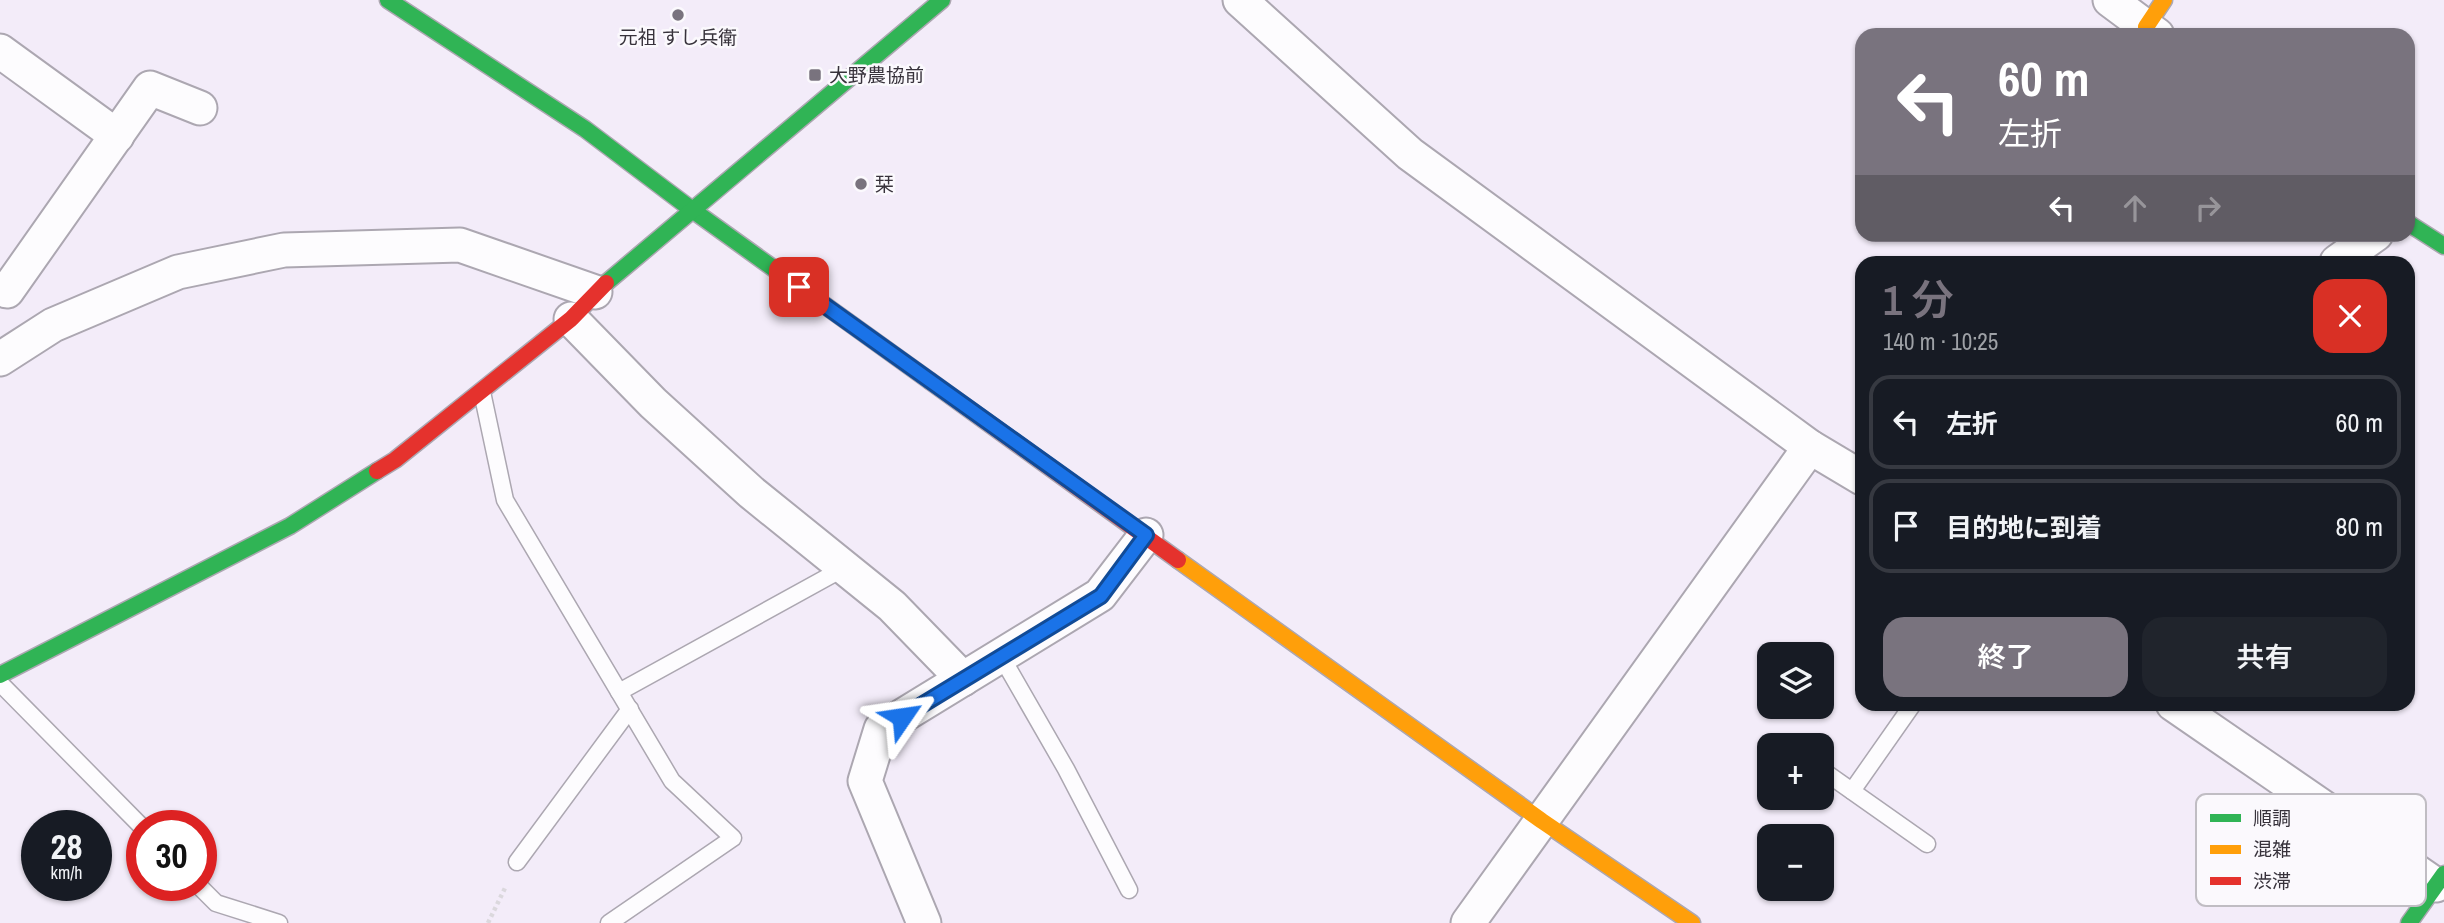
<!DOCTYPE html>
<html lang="ja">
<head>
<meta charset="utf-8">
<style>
	body { margin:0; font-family:"Archivo Narrow","Noto Sans JP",sans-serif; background:#20242c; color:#f1f3f6; height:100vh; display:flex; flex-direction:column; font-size:26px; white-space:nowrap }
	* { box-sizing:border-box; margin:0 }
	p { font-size:23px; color:#9ea1a6 }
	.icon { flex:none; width:38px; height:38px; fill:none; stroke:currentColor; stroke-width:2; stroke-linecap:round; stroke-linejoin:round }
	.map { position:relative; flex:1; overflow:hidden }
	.details { position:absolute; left:1855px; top:256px; width:560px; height:455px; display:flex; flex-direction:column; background:#171b24; border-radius:21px; box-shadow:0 2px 5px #0004 }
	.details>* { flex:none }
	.banner { position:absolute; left:1855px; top:28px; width:560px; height:214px; border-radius:21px; box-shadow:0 2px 5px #0004; background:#79737e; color:#fff; overflow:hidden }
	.buttons { position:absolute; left:1757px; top:642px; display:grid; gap:14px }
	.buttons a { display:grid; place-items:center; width:77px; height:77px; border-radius:14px; background:#171b24; box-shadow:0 2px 5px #0004; font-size:35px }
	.speed { position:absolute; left:21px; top:810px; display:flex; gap:14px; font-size:35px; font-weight:700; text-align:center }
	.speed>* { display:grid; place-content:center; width:91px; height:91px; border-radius:50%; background:#171b24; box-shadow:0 2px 5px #0004; line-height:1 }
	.speed small { font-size:18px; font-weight:400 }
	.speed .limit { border:10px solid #d22; background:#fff; color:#111 }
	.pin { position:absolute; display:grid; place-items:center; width:60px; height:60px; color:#fff; margin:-30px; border-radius:14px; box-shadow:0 4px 10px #0006 }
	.me { position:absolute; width:77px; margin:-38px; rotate:58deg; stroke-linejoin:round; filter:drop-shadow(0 0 5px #0008) }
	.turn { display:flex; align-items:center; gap:24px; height:147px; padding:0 28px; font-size:32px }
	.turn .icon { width:91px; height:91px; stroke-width:2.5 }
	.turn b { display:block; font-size:49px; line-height:60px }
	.lanes { display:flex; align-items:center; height:66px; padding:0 28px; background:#0003; justify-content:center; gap:35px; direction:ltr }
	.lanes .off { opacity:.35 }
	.round { display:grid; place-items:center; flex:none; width:74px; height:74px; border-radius:21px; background:#20242c }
	.overview { display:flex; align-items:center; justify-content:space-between; height:119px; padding:0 28px }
	h1 { font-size:42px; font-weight:600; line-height:52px; color:#79737e }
	.primary-button { display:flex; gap:14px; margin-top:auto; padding:14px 28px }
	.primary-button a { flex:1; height:80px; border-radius:21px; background:#79737e; color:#fff; font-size:28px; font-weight:600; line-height:80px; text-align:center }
	.primary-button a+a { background:#20242c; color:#f1f3f6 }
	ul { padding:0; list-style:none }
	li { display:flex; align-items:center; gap:21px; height:94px; margin:0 14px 10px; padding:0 14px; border:4px solid #363941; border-radius:21px }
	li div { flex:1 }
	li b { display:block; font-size:26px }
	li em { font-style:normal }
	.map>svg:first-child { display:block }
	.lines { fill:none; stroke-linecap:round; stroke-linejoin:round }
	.lane-casing { stroke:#aca7b1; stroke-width:19 }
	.street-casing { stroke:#aca7b1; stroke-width:37 }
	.fast-casing { stroke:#aca7b1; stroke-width:19 }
	.slow-casing { stroke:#aca7b1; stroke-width:19 }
	.jam-casing { stroke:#aca7b1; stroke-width:19 }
	.path { stroke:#dbd8dd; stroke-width:4.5; stroke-dasharray:3.5 3.5; stroke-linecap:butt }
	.lane { stroke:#fdfcfe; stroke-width:16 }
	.street { stroke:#fdfcfe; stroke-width:33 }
	.fast { stroke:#30b455; stroke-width:16 }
	.slow { stroke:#ff9f0a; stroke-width:16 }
	.jam { stroke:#e5322d; stroke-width:16 }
	.route-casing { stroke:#114b97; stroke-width:18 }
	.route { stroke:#1a73e8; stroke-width:12 }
	.poi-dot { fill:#79737e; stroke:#fbf9fd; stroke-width:2.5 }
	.labels { text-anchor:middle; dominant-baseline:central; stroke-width:5; stroke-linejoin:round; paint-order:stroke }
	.poi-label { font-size:19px; fill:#37323b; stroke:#fbf9fd; text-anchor:start }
	.key { fill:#fbf9fd; stroke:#c0bdc3; stroke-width:2 }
	.key-label { font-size:19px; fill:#37323b }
</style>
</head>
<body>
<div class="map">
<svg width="2444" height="923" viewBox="0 0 2444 923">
	<rect width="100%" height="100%" fill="#f3ecf9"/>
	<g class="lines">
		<g class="lane-casing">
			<g id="lane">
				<polyline points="482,392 505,500 672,781 733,838 609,923"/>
				<polyline points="1001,656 1066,769 1129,890"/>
				<polyline points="0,683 142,827"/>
				<polyline points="619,692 844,568"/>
				<polyline points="1784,744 1787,746"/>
				<polyline points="1822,770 1927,844"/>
				<polyline points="1852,791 1913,704"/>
				<polyline points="517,862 630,709"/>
				<polyline points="199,886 216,903 279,923"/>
			</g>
		</g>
		<g class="street-casing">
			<g id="street">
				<polyline points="1240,0 1410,154 1810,447 1862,478"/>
				<polyline points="2110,0 2157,35"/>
				<polyline points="0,51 117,136"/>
				<polyline points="2337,262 2376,234"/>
				<polyline points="7,291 150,88 200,108"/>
				<polyline points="571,319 653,403 752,493 892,606 963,679"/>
				<polyline points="0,359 53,325 178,272 284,250 460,245 595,292"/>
				<polyline points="2173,704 2436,885"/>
				<polyline points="924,923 865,781 881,729 1100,595 1146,535"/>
				<polyline points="1468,923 1810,447"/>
			</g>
		</g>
		<g class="fast-casing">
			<g id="fast">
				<polyline points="388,0 585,129 691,209 930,381"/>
				<polyline points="2408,223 2444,246"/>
				<polyline points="606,283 942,0"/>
				<polyline points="0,675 290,526 377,471"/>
				<polyline points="2409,923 2444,874"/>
			</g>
		</g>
		<g class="slow-casing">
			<g id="slow">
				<polyline points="2146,27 2164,0"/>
				<polyline points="1178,560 1542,821 1692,923"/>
			</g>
		</g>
		<g class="jam-casing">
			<g id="jam">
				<polyline points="930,381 1178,560"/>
				<polyline points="377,471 395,460 571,319 606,283"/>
			</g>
		</g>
		<polyline class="path" points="488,923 506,886"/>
		<use href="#lane" class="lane"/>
		<use href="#street" class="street"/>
		<use href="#fast" class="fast"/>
		<use href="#slow" class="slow"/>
		<use href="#jam" class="jam"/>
	</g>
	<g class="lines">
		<g class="route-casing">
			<polyline id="route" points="799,287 1146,535 1101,596 902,717"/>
		</g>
		<use href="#route" class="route"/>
	</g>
	<g class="poi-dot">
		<circle cx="678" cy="15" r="7"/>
		<rect x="808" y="68" width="14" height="14" rx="3.5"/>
		<circle cx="861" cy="184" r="7"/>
	</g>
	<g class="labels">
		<g class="poi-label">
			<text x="678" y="37" text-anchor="middle">元祖 すし兵衛</text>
			<text x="829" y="75">大野農協前</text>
			<text x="875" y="184">栞</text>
		</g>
	</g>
	<rect x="2196" y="794" width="230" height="112" rx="10" class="key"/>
	<rect x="2210" y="814" width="31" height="8" fill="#30b455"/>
	<rect x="2210" y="845" width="31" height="9" fill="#ff9f0a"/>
	<rect x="2210" y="877" width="31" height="8" fill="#e5322d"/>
	<g class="key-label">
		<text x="2253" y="825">順調</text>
		<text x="2253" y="856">混雑</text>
		<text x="2253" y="888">渋滞</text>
	</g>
</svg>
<div class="buttons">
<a><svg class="icon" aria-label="layers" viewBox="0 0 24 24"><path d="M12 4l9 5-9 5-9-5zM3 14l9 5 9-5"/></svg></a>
<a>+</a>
<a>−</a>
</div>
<div class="speed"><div>28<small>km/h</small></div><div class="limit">30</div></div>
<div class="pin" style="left:799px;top:287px;background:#d93025"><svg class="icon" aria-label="arrive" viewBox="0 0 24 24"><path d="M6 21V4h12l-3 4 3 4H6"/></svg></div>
<svg class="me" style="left:902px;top:717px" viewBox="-20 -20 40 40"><path d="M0-17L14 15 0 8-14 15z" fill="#1a73e8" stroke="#fff" stroke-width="4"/></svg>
<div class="banner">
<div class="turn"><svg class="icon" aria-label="left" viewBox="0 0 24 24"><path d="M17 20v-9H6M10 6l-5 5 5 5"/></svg><div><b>60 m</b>左折</div></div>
<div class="lanes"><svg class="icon" aria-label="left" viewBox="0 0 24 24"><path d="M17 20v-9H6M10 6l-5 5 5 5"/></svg><svg class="icon off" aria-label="ahead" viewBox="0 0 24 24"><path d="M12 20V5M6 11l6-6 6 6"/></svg><svg class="icon off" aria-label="right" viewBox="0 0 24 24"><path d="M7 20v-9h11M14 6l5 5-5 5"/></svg></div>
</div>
<section class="details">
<div class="overview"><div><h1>1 分</h1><p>140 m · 10:25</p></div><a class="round" style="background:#d93025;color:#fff"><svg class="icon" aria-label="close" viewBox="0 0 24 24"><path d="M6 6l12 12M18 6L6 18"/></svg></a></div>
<ul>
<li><svg class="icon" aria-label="left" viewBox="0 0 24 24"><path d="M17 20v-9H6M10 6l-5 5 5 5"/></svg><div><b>左折</b></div><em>60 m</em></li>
<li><svg class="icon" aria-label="arrive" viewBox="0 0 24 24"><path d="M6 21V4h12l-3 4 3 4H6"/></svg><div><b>目的地に到着</b></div><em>80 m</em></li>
</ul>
<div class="primary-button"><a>終了</a><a>共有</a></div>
</section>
</div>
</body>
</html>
